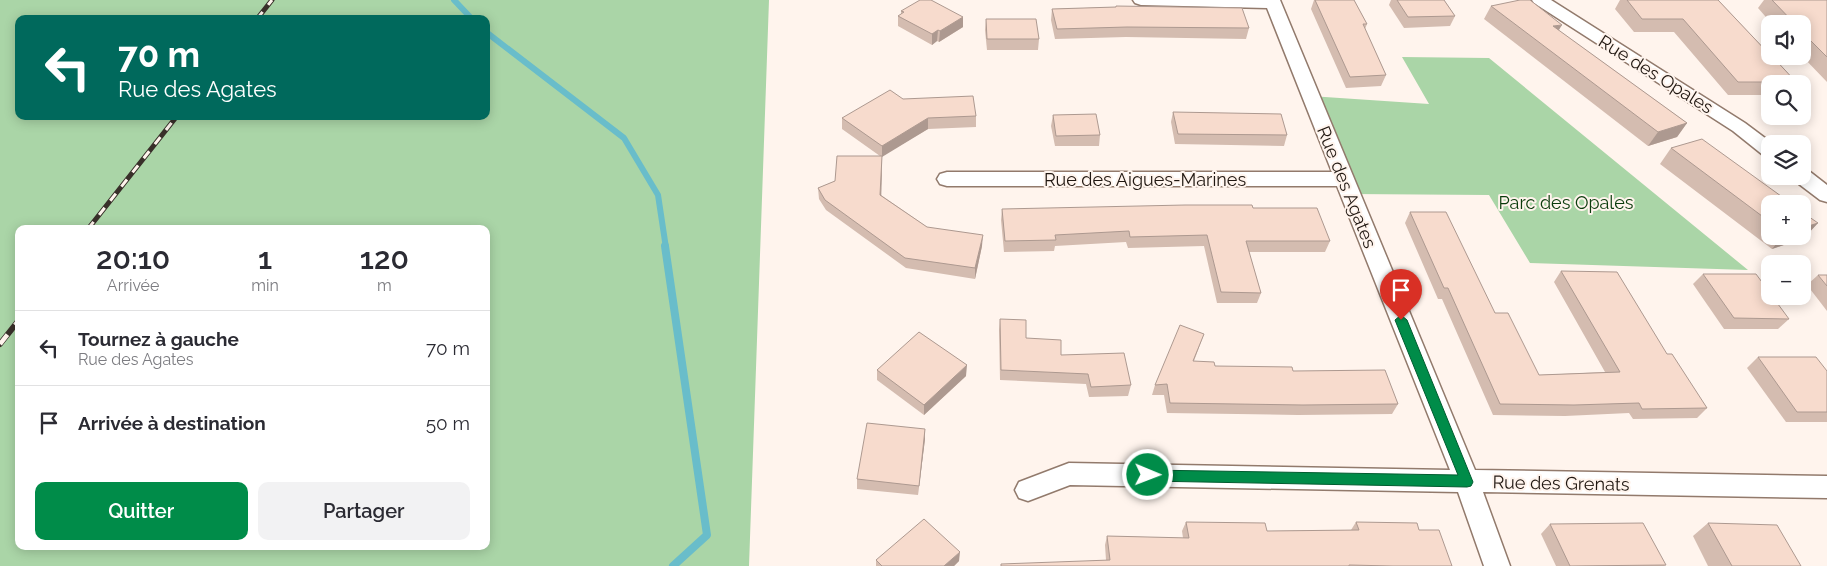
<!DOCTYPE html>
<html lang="fr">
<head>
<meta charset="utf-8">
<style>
	body { margin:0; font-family:Raleway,sans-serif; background:#f2f2f3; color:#2b2b33; height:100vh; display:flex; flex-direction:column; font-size:19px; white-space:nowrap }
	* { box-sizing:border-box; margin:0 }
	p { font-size:16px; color:#7c7c81 }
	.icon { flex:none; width:28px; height:28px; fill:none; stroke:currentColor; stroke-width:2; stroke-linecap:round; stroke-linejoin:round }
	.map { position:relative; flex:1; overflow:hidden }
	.panel { position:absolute; left:15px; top:225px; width:475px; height:325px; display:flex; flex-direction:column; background:#fff; border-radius:10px; box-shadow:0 2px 12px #0003 }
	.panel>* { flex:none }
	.hud { position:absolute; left:15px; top:15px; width:475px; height:105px; border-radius:10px; box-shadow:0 2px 12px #0003; background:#00695c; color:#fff; overflow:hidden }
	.fabs { position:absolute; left:1761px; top:15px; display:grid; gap:10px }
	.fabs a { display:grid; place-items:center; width:50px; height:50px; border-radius:10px; background:#fff; box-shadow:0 2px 12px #0003; font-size:25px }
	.pin { position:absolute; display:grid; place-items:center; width:42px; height:42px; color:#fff; margin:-51px -21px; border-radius:50% 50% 50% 0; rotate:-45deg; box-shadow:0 0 5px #0007 }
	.pin .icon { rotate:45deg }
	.me { position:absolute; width:55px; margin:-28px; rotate:91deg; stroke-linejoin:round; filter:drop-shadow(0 0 4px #0008) }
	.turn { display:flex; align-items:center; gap:18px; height:105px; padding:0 20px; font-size:22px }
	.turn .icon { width:65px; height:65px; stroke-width:2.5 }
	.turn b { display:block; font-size:35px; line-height:42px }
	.eta { display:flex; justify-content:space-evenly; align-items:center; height:85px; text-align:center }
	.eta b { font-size:30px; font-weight:600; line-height:35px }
	.primary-button { display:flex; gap:10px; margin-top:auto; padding:10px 20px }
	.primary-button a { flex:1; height:58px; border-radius:10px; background:#008c49; color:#fff; font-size:20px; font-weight:600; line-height:58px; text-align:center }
	.primary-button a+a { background:#f2f2f3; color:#2b2b33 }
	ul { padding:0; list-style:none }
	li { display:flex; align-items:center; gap:15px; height:75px; padding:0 20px; border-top:1px solid #e1e1e2 }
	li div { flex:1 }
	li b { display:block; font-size:19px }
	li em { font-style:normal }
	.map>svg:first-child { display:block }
	.green { fill:#aad5a7; fill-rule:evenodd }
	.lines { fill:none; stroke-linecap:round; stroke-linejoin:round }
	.stream-far1 { stroke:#69bdca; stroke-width:6 }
	.stream { stroke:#69bdca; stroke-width:8 }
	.street-casing { stroke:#927a6c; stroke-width:3 }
	.street { fill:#fff; fill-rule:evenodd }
	.rail-far1-casing { stroke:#39302a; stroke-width:5 }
	.rail-casing { stroke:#39302a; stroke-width:6 }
	.rail-far1 { stroke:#fff4ed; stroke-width:3; stroke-dasharray:9; stroke-linecap:butt }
	.rail { stroke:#fff4ed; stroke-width:4.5; stroke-dasharray:12; stroke-linecap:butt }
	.wall { fill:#d4bcb0 }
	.shaded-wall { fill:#ad9990 }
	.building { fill:#f7dbcd; stroke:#ad9990 }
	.route { fill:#008c49; stroke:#005b2f }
	.labels { text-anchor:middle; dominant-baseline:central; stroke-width:4; stroke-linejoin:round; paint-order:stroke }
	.street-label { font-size:18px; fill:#201711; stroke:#fff4ed }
	.park-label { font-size:18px; fill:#0a3b0b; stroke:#fff4ed }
</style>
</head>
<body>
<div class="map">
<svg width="1827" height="566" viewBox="0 0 1827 566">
	<rect width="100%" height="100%" fill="#fff4ed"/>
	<g class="green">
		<path d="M0 0H769L749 566H0ZM19 19H486V116H19ZM19 229H486V546H19Z"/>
		<polygon points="1402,57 1489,58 1748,270 1530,263 1489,195 1350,194 1310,96 1429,104"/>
	</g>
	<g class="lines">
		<g class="stream-far1">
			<polyline points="454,0 472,19"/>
			<polyline points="486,32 624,138 658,195 666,248"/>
		</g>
		<polyline class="stream" points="665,246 707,535 673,566"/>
		<g class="street-casing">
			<g id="street">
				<polygon points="1133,0 1280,0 1475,470 1827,476 1827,498 1483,492 1510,566 1484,566 1458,492 1070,485 1028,501 1019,498 1015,490 1019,482 1069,463 1450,470 1337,186 947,186 940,184 937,179 940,174 947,172 1332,172 1267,8 1141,5 1135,3"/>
				<polygon points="1532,0 1551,0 1745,123 1773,144 1770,144 1770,157 1763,155 1733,131 1534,3"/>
				<polygon points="1802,170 1809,171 1827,185 1827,202 1820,200 1795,181 1793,176 1802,176"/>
			</g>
		</g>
		<use href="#street" class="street"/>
		<g class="rail-far1-casing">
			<g id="rail-far1">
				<polyline points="257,19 272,0"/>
				<polyline points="88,229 177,116"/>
			</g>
		</g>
		<g class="rail-casing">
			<polyline id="rail" points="0,344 19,320"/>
		</g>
		<use href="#rail-far1" class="rail-far1"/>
		<use href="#rail" class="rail"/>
	</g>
	<g class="wall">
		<polygon points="1314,0 1354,0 1367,24 1365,29 1386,75 1381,86 1346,88 1311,9"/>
		<polygon points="1391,0 1444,0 1455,16 1450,26 1404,28 1389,5"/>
		<polygon points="1620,0 1718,0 1796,82 1794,84 1770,84 1770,95 1728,95 1674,32 1634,32 1615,9"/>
		<polygon points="1764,0 1827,0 1827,82 1802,56 1802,24 1772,24 1758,8"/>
		<polygon points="1116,6 1249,28 1246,39 1126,37 1055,39 1051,20 1052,9 1116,7"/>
		<polygon points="1491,6 1558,30 1687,123 1677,137 1648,146 1484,19"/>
		<polygon points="901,11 963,17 963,27 939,42 937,41 932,45 898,26 898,16 901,14"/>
		<polygon points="986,19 1039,39 1038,50 987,50 985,30"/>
		<polygon points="903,99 976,116 976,127 928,129 882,156 881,195 927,227 982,246 975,279 906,268 826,210 819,199 818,188 835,181 880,156 842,129 842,118"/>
		<polygon points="1173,112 1287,135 1284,146 1175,144 1171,122"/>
		<polygon points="1053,115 1100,135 1099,146 1055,146 1051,126"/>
		<polygon points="1671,148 1770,204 1770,236 1802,236 1818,223 1804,238 1772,249 1660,164"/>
		<polygon points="1253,208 1330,241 1325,252 1249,252 1261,293 1257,303 1217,303 1204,246 1128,248 1126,242 1055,246 1054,251 1004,252 1001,220 1002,209"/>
		<polygon points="1410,212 1495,313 1539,375 1605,372 1554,282 1561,271 1667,354 1707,408 1697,418 1633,419 1629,413 1565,416 1493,415 1442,299 1438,299 1405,223"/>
		<polygon points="1703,274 1789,319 1778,329 1724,329 1693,284"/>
		<polygon points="1818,275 1827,275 1827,311 1807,285"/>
		<polygon points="1000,319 1026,338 1061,355 1131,385 1128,396 1089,397 1086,384 1000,380 999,330"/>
		<polygon points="1204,334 1194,361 1215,366 1293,371 1398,404 1392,414 1298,415 1167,413 1164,395 1152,395 1155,385"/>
		<polygon points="1758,357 1827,371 1827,422 1786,422 1747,368"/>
		<polygon points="877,370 966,376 924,415 877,380"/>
		<polygon points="925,429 925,439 918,495 857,489 857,479"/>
		<polygon points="1186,522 1267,531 1351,530 1356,522 1419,530 1452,566 1001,566 1106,560 1105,545 1107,536 1183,538 1182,531"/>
		<polygon points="1708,523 1801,566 1708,566 1693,536"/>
		<polygon points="1550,524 1666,565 1664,566 1556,566 1541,534"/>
		<polygon points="876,560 959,561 954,566 876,566"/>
	</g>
	<g class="shaded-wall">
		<polygon points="963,17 963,27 939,42 940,31"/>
		<polygon points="1562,25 1554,38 1553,26"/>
		<polygon points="938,30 937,41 932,45 932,34"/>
		<polygon points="928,118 928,129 882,157 882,146"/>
		<polygon points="1687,123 1677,137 1648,146 1658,132"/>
		<polygon points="882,156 882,166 881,205 880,195"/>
		<polygon points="1818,223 1804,238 1772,249 1783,236 1802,236 1802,228"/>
		<polygon points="983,235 982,246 975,279 975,268"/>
		<polygon points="967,365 966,376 924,415 924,405"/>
		<polygon points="925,429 925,439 918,495 919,486"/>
		<polygon points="960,552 959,561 954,566 944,566"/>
	</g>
	<g class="building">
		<polygon points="920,0 931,0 963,17 940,31 938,30 932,34 898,16 904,12 901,11"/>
		<polygon points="1315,0 1354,0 1367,24 1363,24 1386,75 1350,77"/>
		<polygon points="1397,0 1444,0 1455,16 1408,17"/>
		<polygon points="1520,0 1530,0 1562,25 1553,26 1687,123 1658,132 1491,6"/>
		<polygon points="1627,0 1718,0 1770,55 1770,56 1772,56 1796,82 1738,82 1683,19 1642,19"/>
		<polygon points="1772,0 1827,0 1827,57 1802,32 1802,24 1795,24"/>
		<polygon points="1116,6 1242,8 1249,28 1127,27 1057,29 1052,9 1116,7"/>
		<polygon points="986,19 1036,19 1039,39 987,39"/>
		<polygon points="890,90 903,99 973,96 976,116 928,118 882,146 842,118"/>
		<polygon points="1173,112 1281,114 1287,135 1178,134"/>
		<polygon points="1096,114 1100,135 1056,136 1053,115"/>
		<polygon points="1702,139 1792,204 1770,204 1770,222 1671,148"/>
		<polygon points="837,156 882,156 880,195 927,227 983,235 975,268 905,258 825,200 818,188 835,181"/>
		<polygon points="1185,205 1252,205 1253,208 1317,208 1330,241 1246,241 1261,293 1221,292 1207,235 1130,237 1129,231 1055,235 1056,240 1005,241 1002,209"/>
		<polygon points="1410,212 1446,212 1495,313 1508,313 1539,375 1620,372 1561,271 1617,272 1667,354 1672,354 1707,408 1642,409 1639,403 1574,405 1500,404 1448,288 1444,288"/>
		<polygon points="1802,212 1818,223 1802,228"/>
		<polygon points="1703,274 1756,274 1770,293 1770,296 1772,296 1789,319 1734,318"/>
		<polygon points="1818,275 1827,275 1827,286"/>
		<polygon points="1000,319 1026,320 1026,338 1061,340 1061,355 1124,353 1131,385 1091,387 1088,374 1001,370"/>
		<polygon points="1180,325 1204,334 1193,361 1214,362 1215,366 1292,367 1293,371 1385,370 1398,404 1303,405 1170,403 1167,384 1155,385"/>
		<polygon points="919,332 967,365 924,405 877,370"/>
		<polygon points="1758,357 1816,357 1827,371 1827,412 1797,412"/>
		<polygon points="867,423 925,429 919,486 857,479"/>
		<polygon points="924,519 960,552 944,566 882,566 876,560"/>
		<polygon points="1186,522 1265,523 1267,531 1359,530 1356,522 1417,523 1419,530 1439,530 1452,566 1393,566 1349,565 1349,566 1001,566 1001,564 1110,560 1107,536 1189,538"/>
		<polygon points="1643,523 1666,565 1570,566 1550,524"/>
		<polygon points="1708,523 1777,525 1801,566 1732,566"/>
	</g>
	<polygon class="route" points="1401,315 1407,320 1473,482 1471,486 1467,487 1148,481 1144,479 1142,475 1144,471 1148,470 1458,475 1395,320"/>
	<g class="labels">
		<g class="street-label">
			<text transform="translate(1656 74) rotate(32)">Rue des Opales</text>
			<text x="1145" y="179">Rue des Aigues-Marines</text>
			<text transform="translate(1347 187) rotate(68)">Rue des Agates</text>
			<text transform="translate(1561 483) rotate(1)">Rue des Grenats</text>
		</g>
		<g class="park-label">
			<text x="1566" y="202">Parc des Opales</text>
		</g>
	</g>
</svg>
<div class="fabs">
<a><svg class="icon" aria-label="sound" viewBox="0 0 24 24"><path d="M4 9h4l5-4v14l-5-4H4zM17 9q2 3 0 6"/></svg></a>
<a><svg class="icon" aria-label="search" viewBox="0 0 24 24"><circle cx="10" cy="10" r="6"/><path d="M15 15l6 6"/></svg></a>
<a><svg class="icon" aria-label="layers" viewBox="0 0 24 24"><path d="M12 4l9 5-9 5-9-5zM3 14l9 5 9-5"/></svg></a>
<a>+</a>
<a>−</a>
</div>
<div class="pin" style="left:1401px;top:320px;background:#d93025"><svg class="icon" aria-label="arrive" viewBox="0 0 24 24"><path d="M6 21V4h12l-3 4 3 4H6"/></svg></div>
<svg class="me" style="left:1148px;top:475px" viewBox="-20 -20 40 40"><circle r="17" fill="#008c49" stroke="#fff" stroke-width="3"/><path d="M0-11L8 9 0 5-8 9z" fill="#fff"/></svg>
<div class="hud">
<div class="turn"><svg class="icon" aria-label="left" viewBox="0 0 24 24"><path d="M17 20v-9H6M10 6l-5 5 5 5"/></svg><div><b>70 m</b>Rue des Agates</div></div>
</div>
<section class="panel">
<div class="eta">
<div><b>20:10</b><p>Arrivée</p></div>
<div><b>1</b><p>min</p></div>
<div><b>120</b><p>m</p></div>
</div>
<ul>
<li><svg class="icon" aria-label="left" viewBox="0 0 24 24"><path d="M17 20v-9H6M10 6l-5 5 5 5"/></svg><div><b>Tournez à gauche</b><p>Rue des Agates</p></div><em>70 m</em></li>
<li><svg class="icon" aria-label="arrive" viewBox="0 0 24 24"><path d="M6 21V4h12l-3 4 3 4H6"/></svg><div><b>Arrivée à destination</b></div><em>50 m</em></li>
</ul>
<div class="primary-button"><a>Quitter</a><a>Partager</a></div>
</section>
</div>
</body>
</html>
